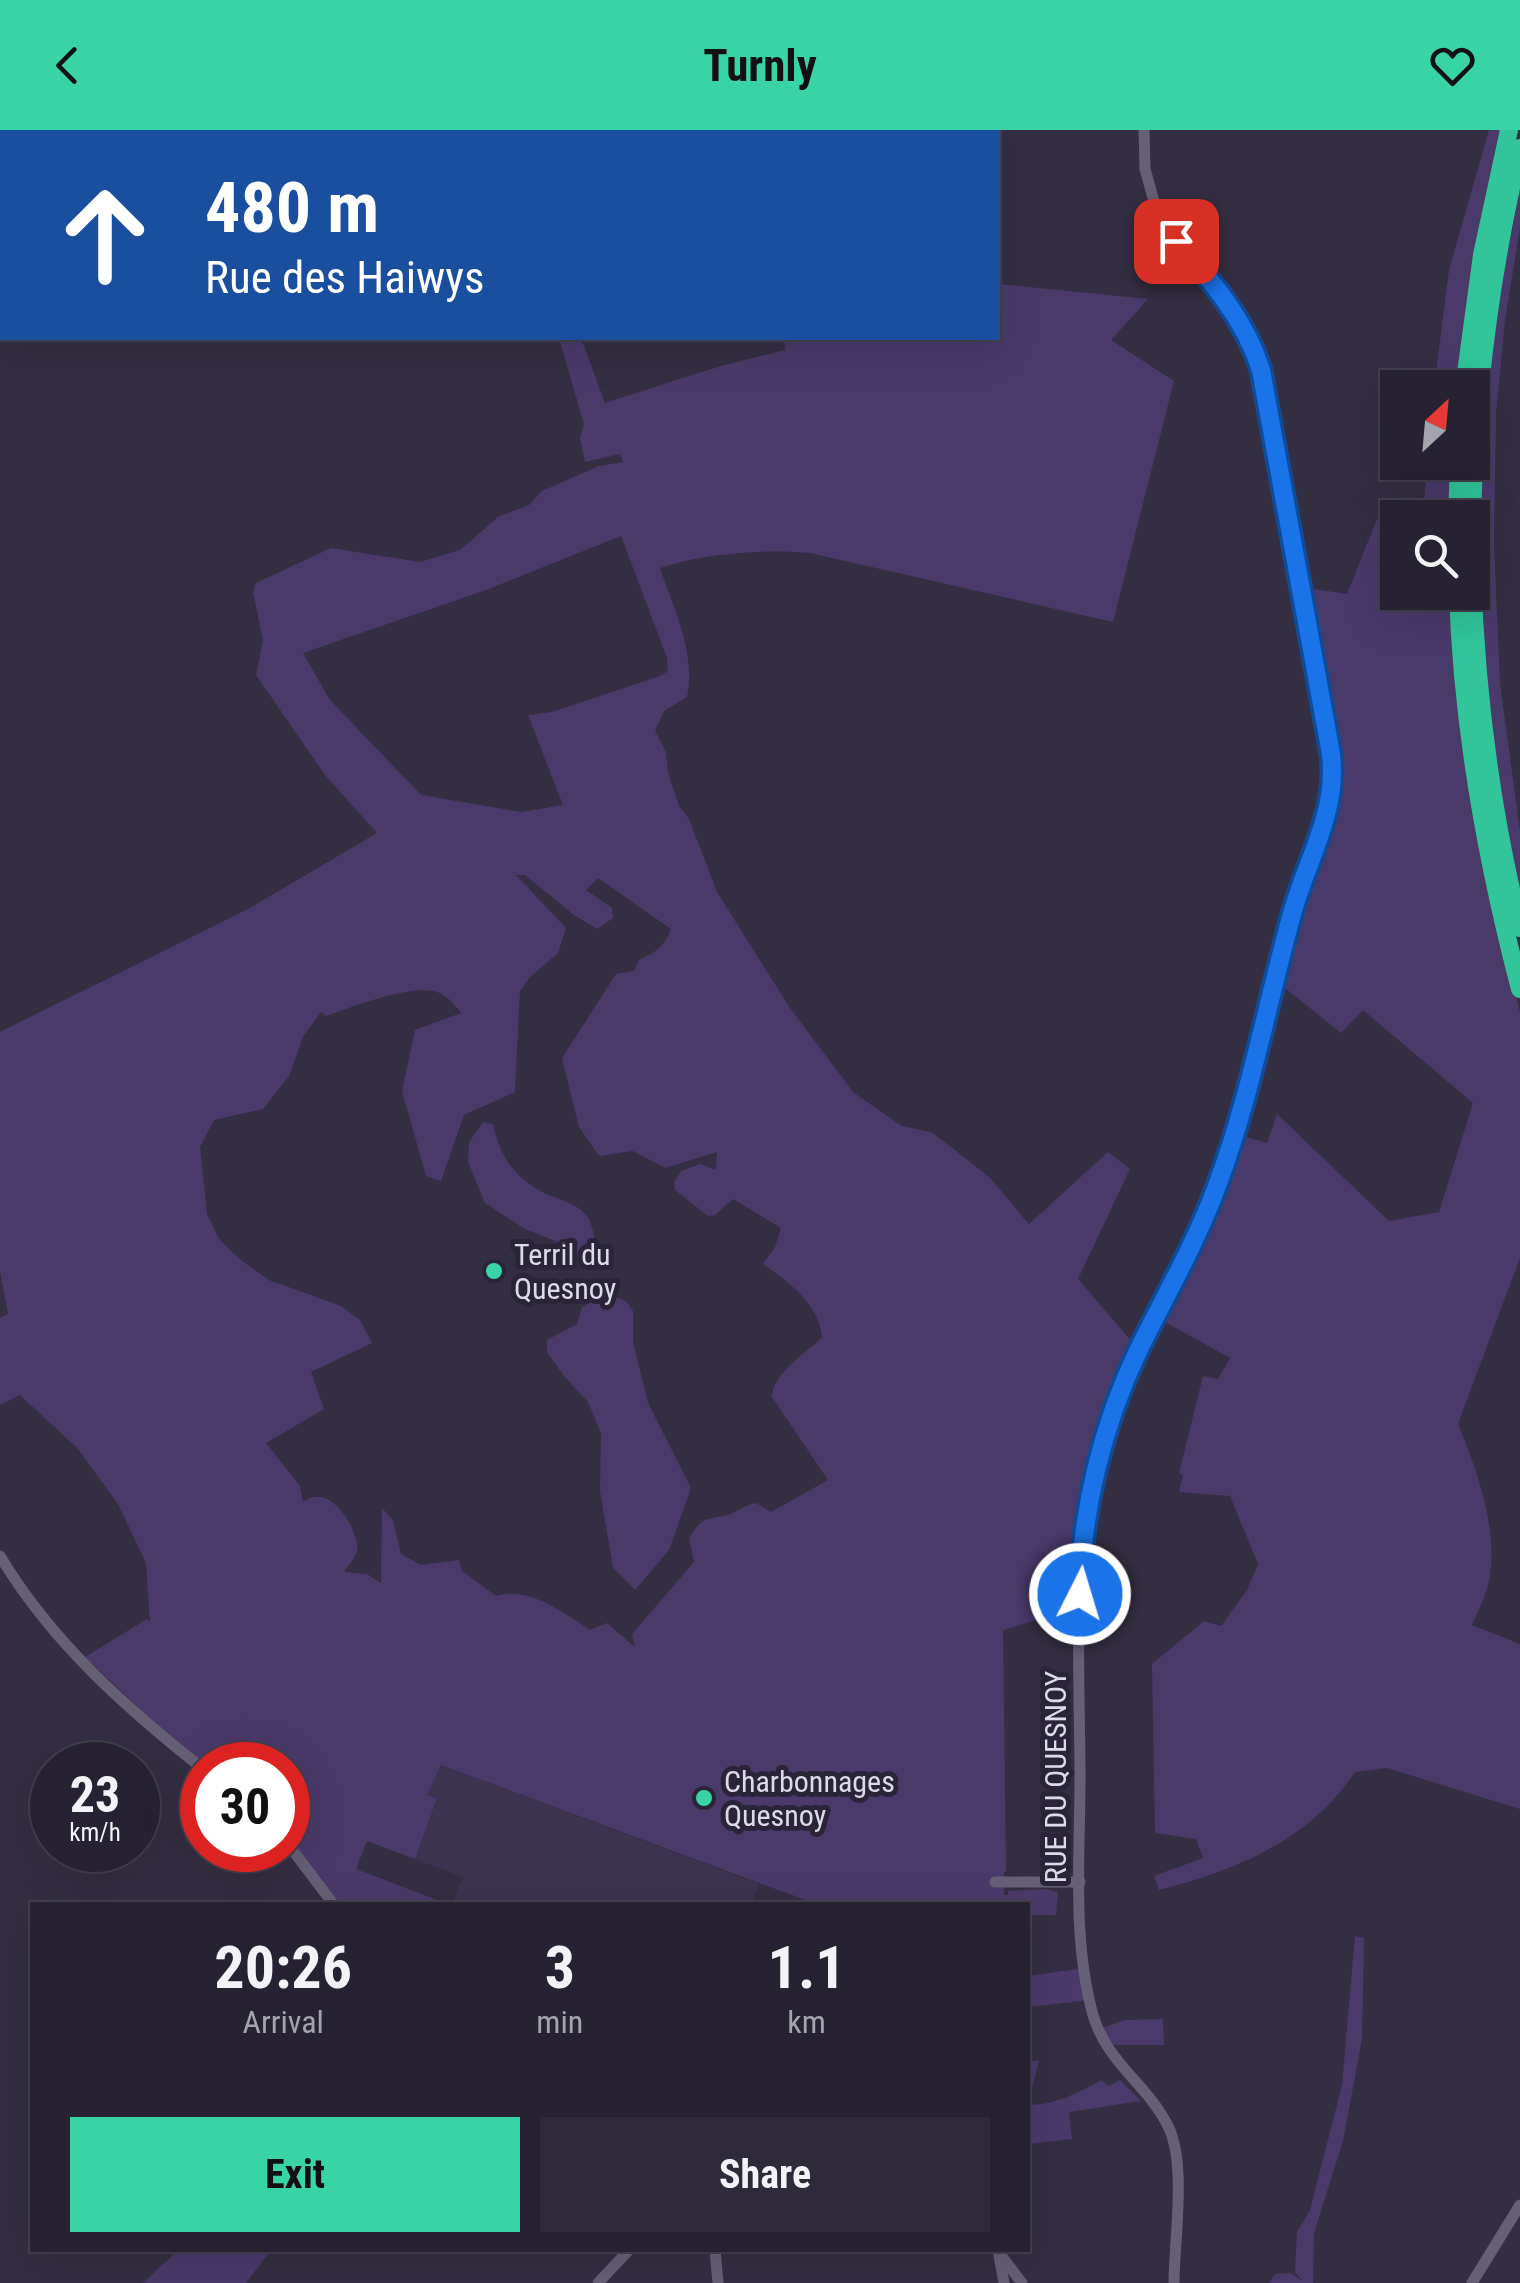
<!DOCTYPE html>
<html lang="en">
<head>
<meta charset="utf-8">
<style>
	body { margin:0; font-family:"Roboto Condensed",sans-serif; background:#2f2a3a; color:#f1f3f6; height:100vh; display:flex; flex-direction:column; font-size:38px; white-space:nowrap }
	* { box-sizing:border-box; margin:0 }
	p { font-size:32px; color:#a4a4ac }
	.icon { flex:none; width:55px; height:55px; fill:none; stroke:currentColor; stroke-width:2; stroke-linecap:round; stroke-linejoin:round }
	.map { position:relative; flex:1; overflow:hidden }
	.sheet { position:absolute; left:30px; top:1772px; width:1000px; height:350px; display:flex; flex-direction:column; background:#272232; border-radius:0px; box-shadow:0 10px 40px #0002,0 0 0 2px #433f4d }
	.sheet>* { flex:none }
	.guide { position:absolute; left:0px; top:0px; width:1000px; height:210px; box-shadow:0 10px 40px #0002,0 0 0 2px #433f4d; background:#1a4fa0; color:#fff; overflow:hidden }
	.needle { width:65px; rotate:26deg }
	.fabs { position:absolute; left:1380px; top:240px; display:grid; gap:20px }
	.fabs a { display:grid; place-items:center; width:110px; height:110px; border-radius:0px; background:#272232; box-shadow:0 10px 40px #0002,0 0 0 2px #433f4d; font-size:50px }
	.speed { position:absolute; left:30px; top:1612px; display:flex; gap:20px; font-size:50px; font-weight:700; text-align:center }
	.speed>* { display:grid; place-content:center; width:130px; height:130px; border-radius:50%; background:#272232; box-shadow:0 10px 40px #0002,0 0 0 2px #433f4d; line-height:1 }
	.speed small { font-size:25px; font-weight:400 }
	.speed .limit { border:15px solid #d22; background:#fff; color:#111 }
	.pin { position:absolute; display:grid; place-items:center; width:85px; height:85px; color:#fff; margin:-42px; border-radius:20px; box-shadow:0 5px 15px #0006 }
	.me { position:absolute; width:110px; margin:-55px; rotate:5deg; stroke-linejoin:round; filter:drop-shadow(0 0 8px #0008) }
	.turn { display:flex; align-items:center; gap:35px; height:210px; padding:0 40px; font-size:45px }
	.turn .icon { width:130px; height:130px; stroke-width:2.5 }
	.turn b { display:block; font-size:70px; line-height:85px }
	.eta { display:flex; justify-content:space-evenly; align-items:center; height:170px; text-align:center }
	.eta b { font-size:60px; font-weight:700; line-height:70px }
	.primary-button { display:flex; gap:20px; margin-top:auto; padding:20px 40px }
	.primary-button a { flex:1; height:115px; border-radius:0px; background:#38d4a6; color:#111; font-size:40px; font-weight:700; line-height:115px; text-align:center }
	.primary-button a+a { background:#2f2a3a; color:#f1f3f6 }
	header { display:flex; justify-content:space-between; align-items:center; height:130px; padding:0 40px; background:#38d4a6; color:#111; font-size:45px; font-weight:700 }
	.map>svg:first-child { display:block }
	.built { fill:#3c344f }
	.green { fill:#4a3a6a; fill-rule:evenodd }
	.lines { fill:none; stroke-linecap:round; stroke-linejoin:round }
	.minor { stroke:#666076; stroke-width:11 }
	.highway { stroke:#31c599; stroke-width:18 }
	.route-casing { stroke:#114b97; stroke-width:25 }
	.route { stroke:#1a73e8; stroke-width:18 }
	.poi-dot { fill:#38d4a6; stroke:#2a2438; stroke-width:4 }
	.labels { text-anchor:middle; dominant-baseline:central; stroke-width:10; stroke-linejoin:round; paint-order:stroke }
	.poi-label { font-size:30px; fill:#dedbe8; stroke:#2a2438; text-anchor:start }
	.street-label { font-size:30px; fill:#dedbe8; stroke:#2a2438 }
</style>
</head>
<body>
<header><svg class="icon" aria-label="back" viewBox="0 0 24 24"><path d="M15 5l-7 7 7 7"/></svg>Turnly<svg class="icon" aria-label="heart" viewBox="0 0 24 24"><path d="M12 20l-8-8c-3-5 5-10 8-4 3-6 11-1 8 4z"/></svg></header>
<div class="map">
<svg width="1520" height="2153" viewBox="0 0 1520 2153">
	<rect width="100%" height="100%" fill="#342e42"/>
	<polygon class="built" points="440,1635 759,1754 751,1775 452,1775 463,1747 415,1729 437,1670 427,1665"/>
	<g class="green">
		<polygon points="277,0 724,0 285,2"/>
		<polygon points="1489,0 1504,0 1459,257 1434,258 1449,140"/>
		<path d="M1520 58V98L1505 190 1496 285 1494 414 1500 554 1520 701V775C1493 654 1476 529 1477 404 1477 312 1490 222 1501 131L1509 116Z"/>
		<path d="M998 138 999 154 1148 169 1111 210 1174 251 1113 492 810 423C762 419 705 423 660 438 674 479 696 523 687 567L664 581 655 601 666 622 668 643 679 676 689 689 717 762 790 878 854 963 902 996 931 1002 950 1016 990 1048 1029 1094 1108 1022 1130 1039 1078 1149 1139 1220 1098 1335 1080 1478H1064L1063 1482 1003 1500 1006 1742H1004V1765H1008V1761L1047 1759 1058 1763 1056 1785H1028V1775H819L441 1635 427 1665 437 1669 415 1729 367 1711 356 1739 450 1775H334L288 1714V1635H202V1638L85 1527 147 1489 150 1492 146 1433 118 1374 78 1319 20 1265 0 1275V1188L8 1184 0 1141V902L248 779 377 703 325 645 256 545 263 510 253 462 256 453 331 418 420 432 460 420 498 387 529 375 542 361 599 336 623 332 620 324 585 332 580 308 584 294 559 208H581L605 273 717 237 785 220 784 208H998ZM621 406 667 528 668 541 660 546 552 582 528 585 563 675 522 682 421 665 330 570 303 523 486 460ZM516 745H525L574 785 597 799 613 788 612 778 586 760 598 748 671 799C664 817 656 822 639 830L634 841 616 844 562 928 579 997 599 1026 633 1021 665 1038 717 1022 716 1040 700 1034 681 1041 674 1052 675 1060 708 1086 715 1085 733 1069 781 1098 775 1117 763 1134C789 1152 820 1175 822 1208 805 1223 773 1243 772 1267L828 1350 771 1382 756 1373C744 1375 734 1384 724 1386 703 1390 702 1388 689 1408L694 1432 632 1504 635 1517 607 1493 590 1500C562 1482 531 1457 496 1466L462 1441 459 1430 421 1435 401 1424 393 1390 382 1378 381 1453 367 1444 344 1442C349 1434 360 1424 357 1413 352 1389 327 1353 303 1372L300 1356 266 1313 324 1279 311 1242 372 1213 360 1190 341 1176 269 1150 242 1131 219 1109 207 1084 200 1017 214 990 263 979 289 946 303 907 321 882 326 886C353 877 409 854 437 862 447 865 455 875 461 883L415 900 402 961 426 1046 441 1051 464 985 515 962 520 861 530 847 558 823 566 798Z"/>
		<polygon points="1427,333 1454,333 1452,387 1423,388"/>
		<path d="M1377 389 1397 396 1398 462 1454 463 1503 816 1520 882V1128L1458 1294C1477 1339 1499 1402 1489 1451 1486 1466 1478 1481 1472 1495L1520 1514V1679L1387 1638 1355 1642C1309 1711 1236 1740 1159 1760L1154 1746 1203 1728 1196 1709 1155 1703 1152 1534 1204 1491 1221 1496 1247 1460 1258 1434 1230 1366 1179 1362 1183 1345 1179 1343 1203 1246 1218 1249 1230 1228 1156 1187 1171 1158 1234 1003 1267 1013 1277 984 1389 1091 1439 1082 1473 973 1363 880 1341 903 1275 850 1333 661 1301 457 1347 464Z"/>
		<path d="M483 992 493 994C500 1027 516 1051 549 1065 562 1070 582 1076 589 1089 593 1098 595 1110 596 1120L585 1141 572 1118 525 1099 485 1073 468 1032 469 1012Z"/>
		<polygon points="616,1167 626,1171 633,1181 633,1212 648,1273 691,1358 669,1420 635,1460 613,1438 600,1361 601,1303 588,1272 564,1246 547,1222 547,1210 577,1194 582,1177 593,1170"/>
		<polygon points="1355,1806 1364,1808 1362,1909 1343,2011 1314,2103 1313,2153 1269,2153 1275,2144 1290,2143 1303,2151 1295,2142 1297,2102 1310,2080 1342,1955"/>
		<polygon points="1085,1838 1090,1870 1028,1877 1028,1846"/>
		<polygon points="1163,1889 1164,1915 1113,1915 1098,1899 1125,1890"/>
		<path d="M1039 1930 1028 1975C1055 1975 1078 1963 1101 1950L1109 1956 1120 1950 1141 1971 1069 1982 1072 2009 1028 2014V1932Z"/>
		<polygon points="178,2120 271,2120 246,2153 143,2153"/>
	</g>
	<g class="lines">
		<g class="minor">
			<path d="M1144 0 1145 39 1155 75 1170 102 1216 157 1247 204 1261 240 1291 395 1333 644C1331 693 1307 735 1293 780 1265 871 1250 966 1217 1056 1196 1113 1165 1165 1139 1220 1113 1274 1096 1335 1087 1395 1074 1478 1080 1564 1080 1648 1080 1726 1072 1809 1093 1885 1107 1933 1147 1954 1168 1996 1187 2034 1174 2110 1174 2153"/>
			<path d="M0 1426C51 1511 125 1577 202 1638"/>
			<polyline points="288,1714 334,1775"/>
			<polyline points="995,1752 1080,1752"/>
			<polyline points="715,2120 718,2153"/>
			<polyline points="997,2120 1022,2153"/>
			<polyline points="998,2120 1004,2153"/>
			<polyline points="598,2153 629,2120"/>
			<polyline points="1472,2153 1520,2075"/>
		</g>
		<g class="highway">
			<polyline points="1464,258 1482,125 1509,0"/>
			<polyline points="1457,388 1459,332"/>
			<path d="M1472 388C1475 263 1491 140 1520 18"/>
			<path d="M1472 443C1476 563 1491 681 1520 798"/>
			<path d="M1458 462C1462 597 1486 729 1520 859"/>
		</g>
	</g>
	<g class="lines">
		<g class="route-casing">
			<path id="route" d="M1080 1464C1081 1382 1103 1294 1138 1221 1165 1166 1196 1113 1217 1056 1250 968 1267 874 1292 784 1307 729 1338 682 1331 624L1261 240C1245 189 1211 150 1176 111"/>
		</g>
		<use href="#route" class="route"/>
	</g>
	<g class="poi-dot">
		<circle cx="494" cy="1141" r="10"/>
		<circle cx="704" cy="1668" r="10"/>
	</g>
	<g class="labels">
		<g class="poi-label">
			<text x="514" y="1124">Terril du<tspan x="514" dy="34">Quesnoy</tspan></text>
			<text x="724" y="1651">Charbonnages<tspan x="724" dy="34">Quesnoy</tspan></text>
		</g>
		<g class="street-label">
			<text transform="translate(1055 1647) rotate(-90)">RUE DU QUESNOY</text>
		</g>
	</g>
</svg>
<div class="fabs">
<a><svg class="needle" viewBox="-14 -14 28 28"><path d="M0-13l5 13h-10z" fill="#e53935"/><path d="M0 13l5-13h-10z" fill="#a4a4ac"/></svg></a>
<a><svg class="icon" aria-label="search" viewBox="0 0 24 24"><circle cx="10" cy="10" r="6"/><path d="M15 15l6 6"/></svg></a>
</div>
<div class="speed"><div>23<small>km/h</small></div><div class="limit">30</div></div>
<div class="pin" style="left:1176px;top:111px;background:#d93025"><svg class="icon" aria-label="arrive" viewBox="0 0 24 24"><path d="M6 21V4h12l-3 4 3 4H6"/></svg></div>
<svg class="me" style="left:1080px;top:1464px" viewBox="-20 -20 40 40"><circle r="17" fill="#1a73e8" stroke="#fff" stroke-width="3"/><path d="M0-11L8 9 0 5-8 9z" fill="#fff"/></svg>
<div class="guide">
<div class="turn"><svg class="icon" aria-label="ahead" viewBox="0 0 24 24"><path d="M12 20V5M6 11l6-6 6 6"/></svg><div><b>480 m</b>Rue des Haiwys</div></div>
</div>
<section class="sheet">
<div class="eta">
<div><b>20:26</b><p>Arrival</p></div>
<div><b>3</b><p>min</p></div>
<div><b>1.1</b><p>km</p></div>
</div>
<div class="primary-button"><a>Exit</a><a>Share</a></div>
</section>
</div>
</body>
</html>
